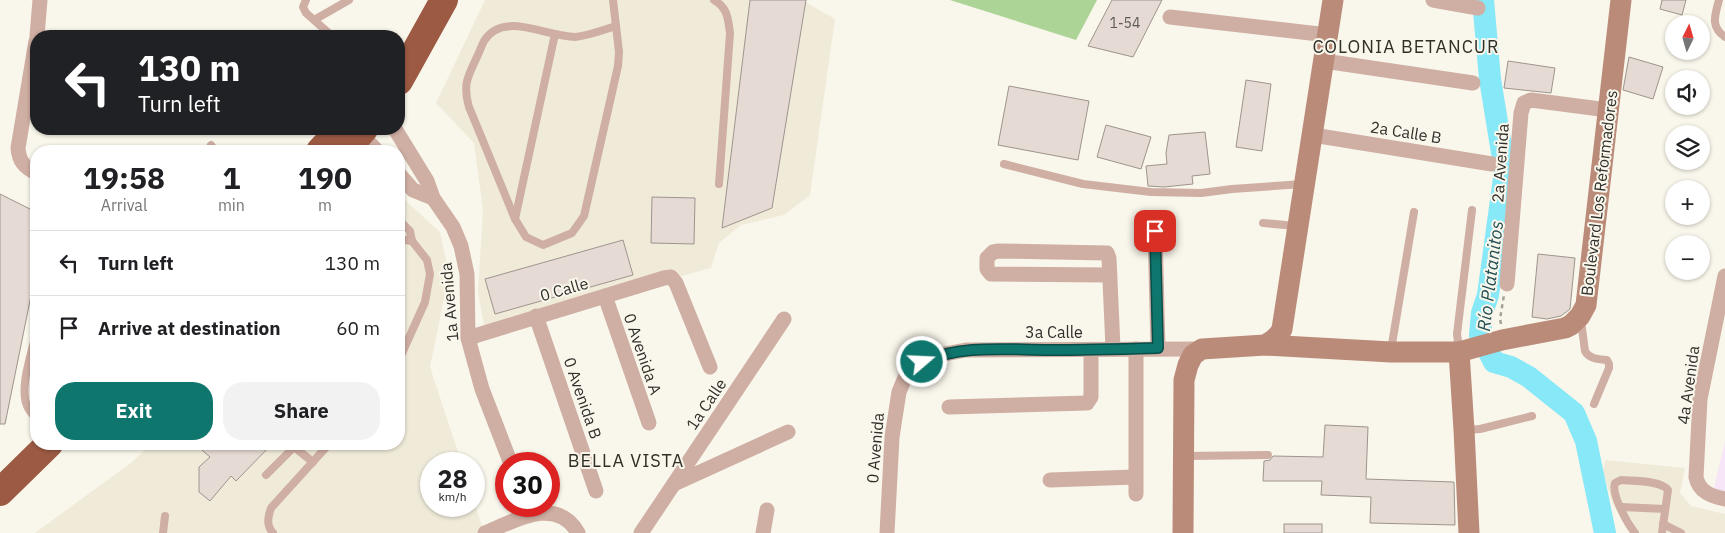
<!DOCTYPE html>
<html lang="en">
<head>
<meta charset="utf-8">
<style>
	body { margin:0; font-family:"IBM Plex Sans",sans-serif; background:#f2f2f2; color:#202124; height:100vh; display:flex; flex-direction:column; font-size:19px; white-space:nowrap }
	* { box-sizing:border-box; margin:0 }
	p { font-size:16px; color:#757577 }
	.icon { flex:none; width:28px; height:28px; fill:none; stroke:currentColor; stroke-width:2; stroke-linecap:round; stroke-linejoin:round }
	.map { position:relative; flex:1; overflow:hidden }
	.drawer { position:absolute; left:30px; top:145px; width:375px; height:305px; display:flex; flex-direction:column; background:#fff; border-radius:20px; box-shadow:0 1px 4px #0004 }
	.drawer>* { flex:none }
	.top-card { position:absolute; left:30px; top:30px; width:375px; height:105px; border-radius:20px; box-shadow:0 1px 4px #0004; background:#202124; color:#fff; overflow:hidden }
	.needle { width:32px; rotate:5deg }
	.buttons { position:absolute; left:1665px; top:15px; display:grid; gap:10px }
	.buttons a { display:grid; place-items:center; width:45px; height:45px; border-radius:50%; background:#fff; box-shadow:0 1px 4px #0004; font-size:25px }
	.speed { position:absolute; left:420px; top:452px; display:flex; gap:10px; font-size:25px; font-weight:700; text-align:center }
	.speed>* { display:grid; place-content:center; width:65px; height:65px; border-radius:50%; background:#fff; box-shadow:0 1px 4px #0004; line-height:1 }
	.speed small { font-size:12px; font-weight:400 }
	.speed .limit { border:8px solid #d22; background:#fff; color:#111 }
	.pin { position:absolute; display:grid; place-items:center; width:42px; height:42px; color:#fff; margin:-21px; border-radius:10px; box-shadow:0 2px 8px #0006 }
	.me { position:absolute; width:55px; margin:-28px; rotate:71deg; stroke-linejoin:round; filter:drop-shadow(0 0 4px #0008) }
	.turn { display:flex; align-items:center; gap:18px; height:105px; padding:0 25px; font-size:22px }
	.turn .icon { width:65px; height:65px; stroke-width:2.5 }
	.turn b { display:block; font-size:35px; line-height:42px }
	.eta { display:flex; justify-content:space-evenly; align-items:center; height:85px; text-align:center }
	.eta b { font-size:30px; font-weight:700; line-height:35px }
	.cta { display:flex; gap:10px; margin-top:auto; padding:10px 25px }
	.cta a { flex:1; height:58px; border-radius:20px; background:#0f766e; color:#fff; font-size:20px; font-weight:700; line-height:58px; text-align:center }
	.cta a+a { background:#f2f2f2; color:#202124 }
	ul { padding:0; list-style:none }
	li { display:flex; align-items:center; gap:15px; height:65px; padding:0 25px; border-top:1px solid #e0e0e0 }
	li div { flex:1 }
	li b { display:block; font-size:19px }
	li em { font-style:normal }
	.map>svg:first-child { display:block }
	.commercial { fill:#f6e6f8 }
	.built { fill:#f0ebd9 }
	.green { fill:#add497 }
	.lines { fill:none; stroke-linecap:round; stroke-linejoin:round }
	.river { stroke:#87e8f8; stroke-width:22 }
	.building { fill:#e5dad4; stroke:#9e948e }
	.path { stroke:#a3a199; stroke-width:2.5; stroke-dasharray:4 4; stroke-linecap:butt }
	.lane { stroke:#cfaea3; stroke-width:8 }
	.street { stroke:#cfaea3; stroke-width:15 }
	.secondary { stroke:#bb8b7a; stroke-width:21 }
	.highway { stroke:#9c5a43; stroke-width:28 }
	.route-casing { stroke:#0a4d48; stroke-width:12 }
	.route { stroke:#0f766e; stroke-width:9 }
	.labels { text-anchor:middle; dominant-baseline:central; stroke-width:4; stroke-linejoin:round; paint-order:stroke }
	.number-label { font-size:14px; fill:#5d5a55 }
	.street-label { font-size:16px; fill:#302f2b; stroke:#f9f6eb }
	.neighbourhood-label { font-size:18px; letter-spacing:1px; fill:#302e26; stroke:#f9f6eb }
	.water-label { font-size:18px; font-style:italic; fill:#234f55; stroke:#f9f6eb }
</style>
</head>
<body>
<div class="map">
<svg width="1725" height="533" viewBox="0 0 1725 533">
	<rect width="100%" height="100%" fill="#f9f6eb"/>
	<polygon class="commercial" points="1725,441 1725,504 1711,501"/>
	<g class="built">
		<polygon points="485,0 802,0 835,19 810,195 784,215 741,225 719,243 711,268 485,331 478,292 483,210 474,143 436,103"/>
		<polygon points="405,200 440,232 449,274 430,367 462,464 431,464 431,506 474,506 474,501 484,533 35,533 132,462 151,444 399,444 399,206"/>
		<polygon points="1605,460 1685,468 1680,493 1691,506 1725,514 1725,533 1631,533 1612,502 1603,471"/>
	</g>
	<polygon class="green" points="950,0 1097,0 1076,40"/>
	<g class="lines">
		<polyline class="river" points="1483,0 1490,79 1505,171 1488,295 1482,313 1480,335 1494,362 1511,367 1529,377 1574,413 1586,441 1605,533"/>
	</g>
	<g class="building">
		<polygon points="750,0 806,0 772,208 722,228"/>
		<polygon points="1112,0 1162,0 1133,57 1088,46"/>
		<polygon points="1662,0 1686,0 1682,15 1660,9"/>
		<polygon points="1629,57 1663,67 1653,99 1623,90"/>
		<polygon points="1508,61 1555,68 1551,93 1504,88"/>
		<polygon points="1246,80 1271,84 1262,151 1236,147"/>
		<polygon points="1009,86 1089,101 1078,160 998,145"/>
		<polygon points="1106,125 1151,137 1141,169 1097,157"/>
		<polygon points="1205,132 1210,174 1192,176 1193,184 1164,187 1148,186 1146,166 1167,164 1166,153 1169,135"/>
		<polygon points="0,194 36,212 36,271 5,424 0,424"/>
		<polygon points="652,197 695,198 694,244 651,243"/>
		<polygon points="623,240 633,275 495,314 485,279"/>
		<polygon points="1538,254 1575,258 1570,309 1561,316 1547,319 1532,317"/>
		<polygon points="1325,425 1368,427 1366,479 1454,482 1455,525 1370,523 1371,497 1321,495 1322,481 1263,481 1264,461 1270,460 1273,456 1323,457"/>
		<polygon points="195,444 272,444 236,481 231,476 210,501 199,492 199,467 210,457"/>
		<rect x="1284" y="524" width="38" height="9"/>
	</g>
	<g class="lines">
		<polyline class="path" points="1501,324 1500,319 1504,295"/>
		<g class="lane">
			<polyline points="306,0 303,7 306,13 314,20"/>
			<path d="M714 0C728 8 728 19 730 33L719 184"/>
			<path d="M1719 0C1715 15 1710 27 1725 37"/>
			<polyline points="555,34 515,219 526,237 543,245 572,233 584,216 618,66 619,52 616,26"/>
			<polyline points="332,36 314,20 349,0"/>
			<polyline points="211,145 215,151"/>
			<polyline points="1004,164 1083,184 1151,192 1201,193 1232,189 1303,184"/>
			<path d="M515 219 469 107C463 85 467 78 476 59 479 53 481 47 484 41 503 10 546 37 575 37 588 36 603 30 616 26L613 0"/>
			<polyline points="399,220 410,231 412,241 427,260 430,274 425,302 399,360"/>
			<polyline points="1263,223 1296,226"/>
			<polyline points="399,239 412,241"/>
			<path d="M1581 321 1585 351C1589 359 1599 359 1607 360L1609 364V368L1594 404"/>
			<path d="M36 333C32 353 19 387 27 406 29 411 33 415 36 419"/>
			<polyline points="1391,350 1414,212"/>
			<polyline points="1459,350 1457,334 1472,210"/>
			<polyline points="1466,430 1480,429 1532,416"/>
			<polyline points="1186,456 1268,455"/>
			<polyline points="266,475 294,447 313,462"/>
			<polyline points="1621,507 1665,509"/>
			<polyline points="1663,524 1681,533"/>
			<polyline points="163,533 165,516"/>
			<path d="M273 533C266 525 268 517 271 508L329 444"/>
			<path d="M1635 533C1627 523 1611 494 1615 483L1621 480C1633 481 1661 480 1668 490L1662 533"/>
		</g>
		<g class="street">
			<polyline points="1433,0 1478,8"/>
			<polyline points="1170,17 1328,35"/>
			<polyline points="37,36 40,0"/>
			<path d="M36 41 18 148C19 161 24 167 36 173"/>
			<polyline points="1324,61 1473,83"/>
			<polyline points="395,129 427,181 433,198 453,227 461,246 467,274 468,338 482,389 511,464"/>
			<polyline points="360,133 377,151"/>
			<polyline points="1313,135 1492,164"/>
			<polyline points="399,174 413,190 433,198"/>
			<polyline points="1155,231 1158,348"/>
			<polyline points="1110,275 991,274 987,269 987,258 993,252 999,251 1107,253 1109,258 1113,348"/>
			<path d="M1725 276 1700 399 1696 477C1699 492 1711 496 1725 499"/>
			<polyline points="1507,284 1521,113 1524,103 1531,100 1608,110"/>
			<polyline points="605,296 649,423"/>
			<polyline points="536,316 596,491"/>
			<polyline points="468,338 664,278 671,277 676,283 710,367"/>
			<polyline points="1136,349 1136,494"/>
			<polyline points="949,407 1087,403 1091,397 1091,350"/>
			<polyline points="1050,480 1135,477"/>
			<polyline points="674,484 788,432"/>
			<path d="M485 533C514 521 557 495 578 533"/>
			<polyline points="641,533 784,319"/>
			<polyline points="763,533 767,510"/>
			<polyline points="887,533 892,437 899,392 909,368 934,356 966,350 1202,349"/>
		</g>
		<g class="secondary">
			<polyline points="1265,345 1391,352 1459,352 1502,340 1565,328 1571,325 1580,316 1586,305 1621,0"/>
			<polyline points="1459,352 1464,430 1469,533"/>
			<path d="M1183 533 1184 380 1188 365 1193 355 1202 349 1265 345C1273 341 1279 336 1282 329L1333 0"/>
		</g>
		<g class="highway">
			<polyline points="399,81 444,0"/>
			<polyline points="320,151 341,129"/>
			<polyline points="345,151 364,129"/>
			<polyline points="0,492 49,444"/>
		</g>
	</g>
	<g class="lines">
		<g class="route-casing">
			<path id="route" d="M922 362C962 344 1007 350 1050 350 1086 350 1122 349 1158 348L1155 231"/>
		</g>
		<use href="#route" class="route"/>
	</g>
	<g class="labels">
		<g class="number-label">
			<text x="1125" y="23">1-54</text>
		</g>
		<g class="street-label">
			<text transform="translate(1406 132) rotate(9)">2a Calle B</text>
			<text transform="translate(1500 163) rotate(-86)">2a Avenida</text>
			<text transform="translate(1599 193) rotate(-83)">Boulevard Los Reformadores</text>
			<text transform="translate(564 289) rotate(-16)">0 Calle</text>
			<text transform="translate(449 302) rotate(-95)">1a Avenida</text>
			<text x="1054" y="332">3a Calle</text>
			<text transform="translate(643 354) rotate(71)">0 Avenida A</text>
			<text transform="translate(1688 385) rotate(-82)">4a Avenida</text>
			<text transform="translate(583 398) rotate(71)">0 Avenida B</text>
			<text transform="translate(706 404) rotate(-56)">1a Calle</text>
			<text transform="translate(875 448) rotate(-85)">0 Avenida</text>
		</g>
		<g class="neighbourhood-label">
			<text x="1406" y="46">COLONIA BETANCUR</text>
			<text x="626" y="460">BELLA VISTA</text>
		</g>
		<g class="water-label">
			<text transform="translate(1490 276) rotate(-83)">Río Platanitos</text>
		</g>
	</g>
</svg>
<div class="buttons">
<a><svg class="needle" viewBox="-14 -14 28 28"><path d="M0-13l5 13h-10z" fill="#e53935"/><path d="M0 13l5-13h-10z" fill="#757577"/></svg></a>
<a><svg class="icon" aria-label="sound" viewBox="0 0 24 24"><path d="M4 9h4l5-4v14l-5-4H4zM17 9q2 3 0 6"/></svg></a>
<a><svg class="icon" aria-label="layers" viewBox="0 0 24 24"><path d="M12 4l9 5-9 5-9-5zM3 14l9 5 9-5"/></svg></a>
<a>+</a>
<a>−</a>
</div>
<div class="speed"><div>28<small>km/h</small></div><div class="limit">30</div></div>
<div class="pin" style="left:1155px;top:231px;background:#d93025"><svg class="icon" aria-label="arrive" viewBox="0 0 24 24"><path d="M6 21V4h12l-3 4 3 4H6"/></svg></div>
<svg class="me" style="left:922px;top:362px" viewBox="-20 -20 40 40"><circle r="17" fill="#0f766e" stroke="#fff" stroke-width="3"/><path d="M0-11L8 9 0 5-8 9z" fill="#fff"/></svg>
<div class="top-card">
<div class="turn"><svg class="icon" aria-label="left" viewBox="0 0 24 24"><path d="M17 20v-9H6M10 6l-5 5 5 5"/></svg><div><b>130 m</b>Turn left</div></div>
</div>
<section class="drawer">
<div class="eta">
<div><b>19:58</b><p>Arrival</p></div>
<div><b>1</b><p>min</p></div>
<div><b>190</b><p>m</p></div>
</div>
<ul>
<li><svg class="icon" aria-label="left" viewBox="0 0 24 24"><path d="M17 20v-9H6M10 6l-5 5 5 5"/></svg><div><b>Turn left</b></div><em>130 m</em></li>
<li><svg class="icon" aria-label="arrive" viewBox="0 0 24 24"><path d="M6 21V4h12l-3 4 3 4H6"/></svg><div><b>Arrive at destination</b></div><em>60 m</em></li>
</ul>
<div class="cta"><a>Exit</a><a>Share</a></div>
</section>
</div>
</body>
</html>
